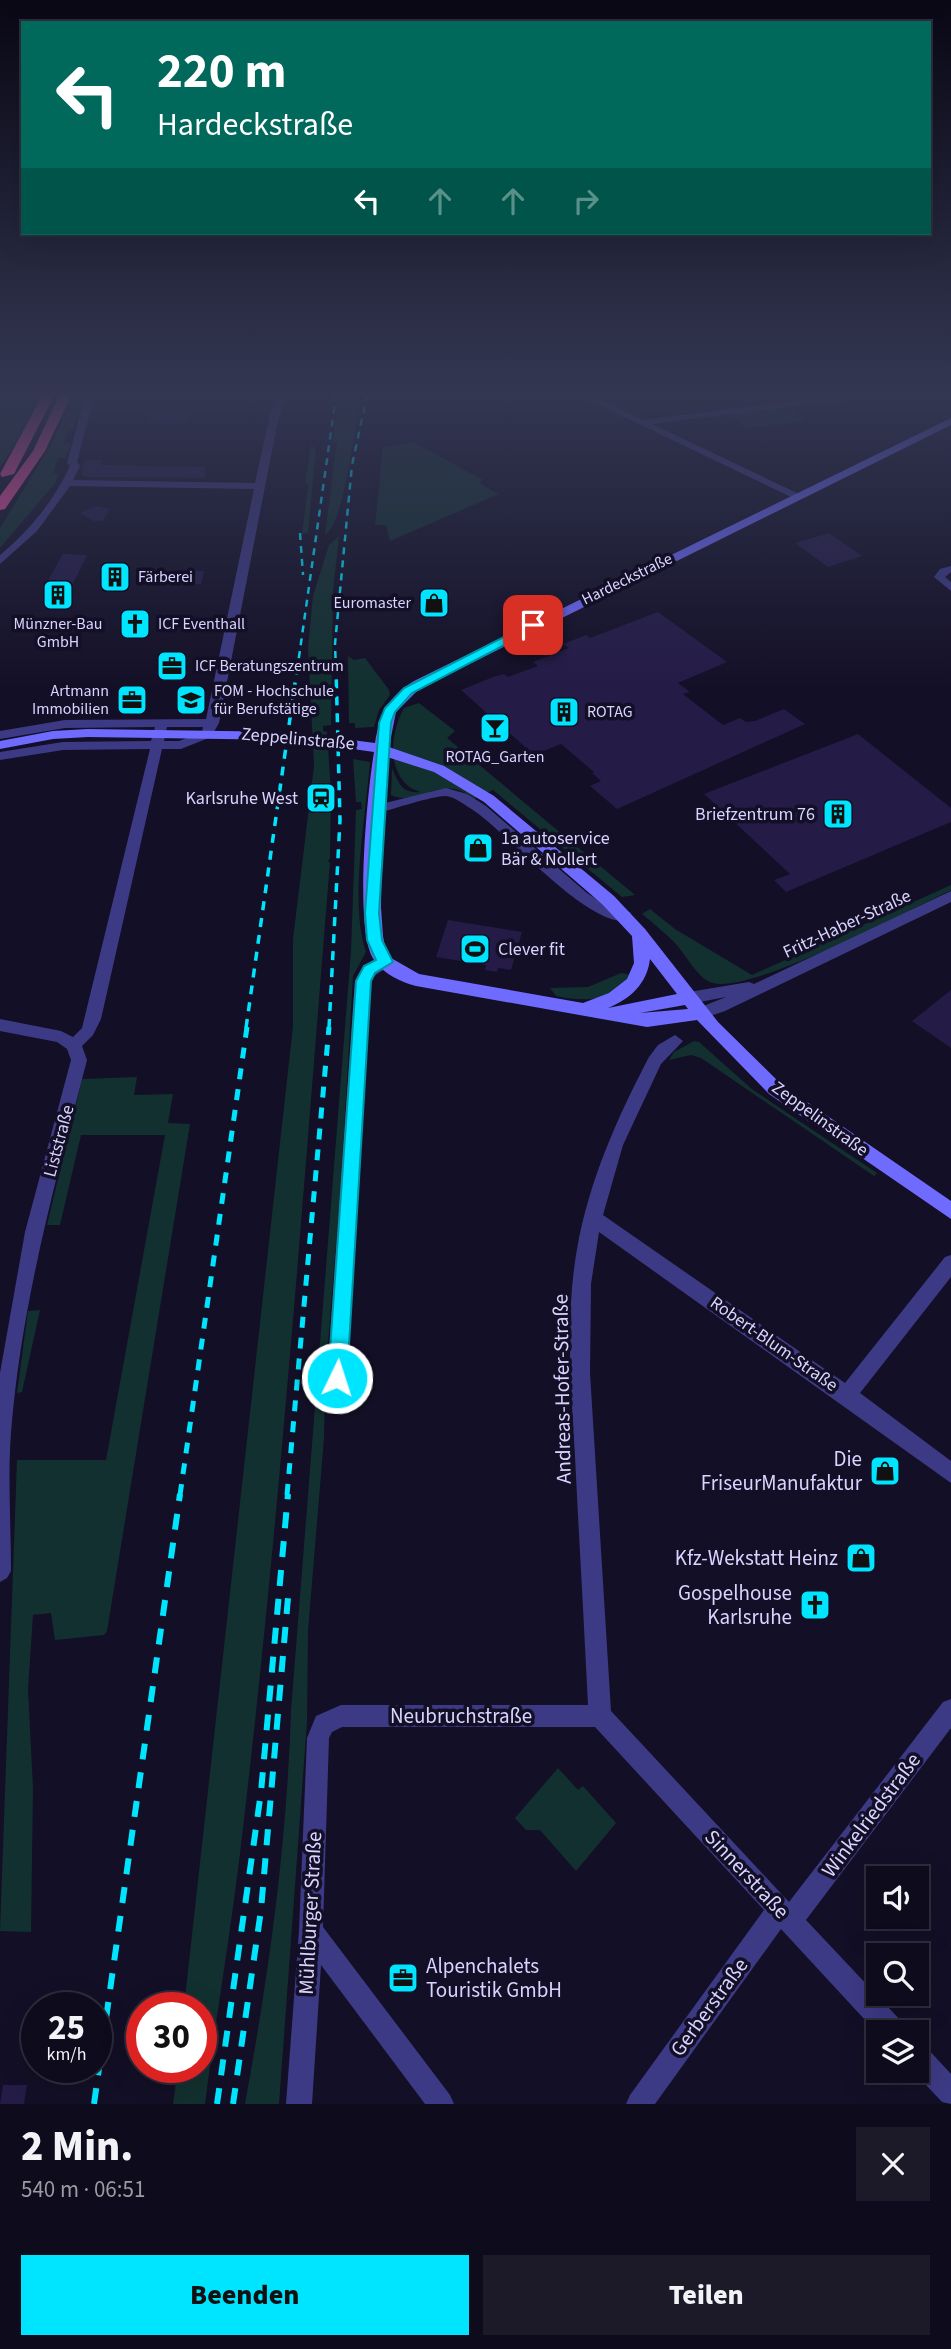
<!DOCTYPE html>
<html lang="de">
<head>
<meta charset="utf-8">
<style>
	body { margin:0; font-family:"Source Sans 3",sans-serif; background:#1c1929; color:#f1f3f6; height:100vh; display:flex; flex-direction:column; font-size:26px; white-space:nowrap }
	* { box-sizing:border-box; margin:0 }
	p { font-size:23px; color:#9b9ba3 }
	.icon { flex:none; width:38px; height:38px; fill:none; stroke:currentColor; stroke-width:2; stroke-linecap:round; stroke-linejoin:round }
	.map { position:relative; height:2104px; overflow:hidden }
	.drawer { display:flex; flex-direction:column; background:#0e0b1c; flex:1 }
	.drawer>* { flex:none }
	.top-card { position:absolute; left:21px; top:21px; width:910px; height:214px; border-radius:0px; box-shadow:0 7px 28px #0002,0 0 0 2px #2e2b3b; background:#00695c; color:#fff; overflow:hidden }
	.controls { position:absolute; left:866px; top:1866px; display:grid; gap:14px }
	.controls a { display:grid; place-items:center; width:63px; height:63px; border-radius:0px; background:#0e0b1c; box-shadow:0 7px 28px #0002,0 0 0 2px #2e2b3b; font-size:35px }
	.speed { position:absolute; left:21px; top:1992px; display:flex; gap:14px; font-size:35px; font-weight:700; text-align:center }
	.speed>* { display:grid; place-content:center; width:91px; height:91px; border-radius:50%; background:#0e0b1c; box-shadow:0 7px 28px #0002,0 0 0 2px #2e2b3b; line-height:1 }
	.speed small { font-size:18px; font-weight:400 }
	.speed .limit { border:10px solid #d22; background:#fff; color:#111 }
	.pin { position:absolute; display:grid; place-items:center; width:60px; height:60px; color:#fff; margin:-30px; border-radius:14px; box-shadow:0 4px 10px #0006 }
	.me { position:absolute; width:77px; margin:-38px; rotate:4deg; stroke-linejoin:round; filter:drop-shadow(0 0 5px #0008) }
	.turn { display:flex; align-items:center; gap:24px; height:147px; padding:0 21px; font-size:32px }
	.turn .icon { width:91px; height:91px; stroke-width:2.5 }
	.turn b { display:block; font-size:49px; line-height:60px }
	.lanes { display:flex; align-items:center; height:66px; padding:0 21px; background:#0003; justify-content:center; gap:35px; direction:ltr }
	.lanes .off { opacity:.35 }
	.round { display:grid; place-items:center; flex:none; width:74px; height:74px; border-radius:0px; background:#1c1929 }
	.overview { display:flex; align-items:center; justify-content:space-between; height:119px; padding:0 21px }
	h1 { font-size:42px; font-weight:800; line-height:52px }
	.cta { display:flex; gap:14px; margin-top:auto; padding:14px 21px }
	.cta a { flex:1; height:80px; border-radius:0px; background:#00e5ff; color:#111; font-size:28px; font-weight:800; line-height:80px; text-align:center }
	.cta a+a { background:#1c1929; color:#f1f3f6 }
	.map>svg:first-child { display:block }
	.green { fill:#12302f }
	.building { fill:#241b47 }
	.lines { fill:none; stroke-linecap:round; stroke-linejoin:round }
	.street { fill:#3d3a85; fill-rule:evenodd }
	.secondary { fill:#6f6bff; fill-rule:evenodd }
	.highway { fill:#ff4fa3; fill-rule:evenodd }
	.rail-far3 { stroke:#00e5ff; stroke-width:2.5; stroke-dasharray:7 6; stroke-linecap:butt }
	.rail-far2 { stroke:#00e5ff; stroke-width:3.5; stroke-dasharray:9 8; stroke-linecap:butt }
	.rail-far1 { stroke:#00e5ff; stroke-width:5; stroke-dasharray:11 10; stroke-linecap:butt }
	.rail { stroke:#00e5ff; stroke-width:6; stroke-dasharray:16 13; stroke-linecap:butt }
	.route { fill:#00e5ff; stroke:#0095a6; stroke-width:2 }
	.labels { text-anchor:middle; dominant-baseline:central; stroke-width:7; stroke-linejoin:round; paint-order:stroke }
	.far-poi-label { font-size:16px; fill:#d9d4ff; stroke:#130f26; text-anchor:start }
	.far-street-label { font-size:16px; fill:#d9d4ff; stroke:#130f26 }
	.street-label { font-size:18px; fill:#d9d4ff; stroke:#130f26 }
	.poi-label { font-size:18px; fill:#d9d4ff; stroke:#130f26; text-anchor:end }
	.near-street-label { font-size:21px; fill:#d9d4ff; stroke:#130f26 }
	.near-poi-label { font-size:21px; fill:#d9d4ff; stroke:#130f26; text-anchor:end }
</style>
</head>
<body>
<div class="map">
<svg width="951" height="2104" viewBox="0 0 951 2104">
	<rect width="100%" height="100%" fill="#130f26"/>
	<g class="green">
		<polygon points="0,396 39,396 16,443 0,467"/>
		<polygon points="74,396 84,396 73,430 67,431 64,443 71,443 65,458 58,458 53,473 58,474 56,482 0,548 0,528 51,445"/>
		<path d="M338 396H361C354 424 346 520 325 535L337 442 333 441Z"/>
		<polygon points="792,405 805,421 746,428 730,413"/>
		<polygon points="413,442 483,480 479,483 499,494 390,541 386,525 375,525 383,447"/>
		<polygon points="311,445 316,449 308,532 302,535 308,484 305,483"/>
		<path d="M339 536 333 591 331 725 323 726V731L327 732 331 792 330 857 328 862H330C303 1195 279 1530 239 1862 229 1943 215 2023 205 2104H173L178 2067H201V2007H184L293 1026V939L314 766 308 648 313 596 329 545Z"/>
		<polygon points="348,656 354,660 365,658 389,690 390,695 379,710 374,727 355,728 355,723 349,723"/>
		<path d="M419 703 455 731 447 738 635 895 622 897 493 790 474 799C440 771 421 809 391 795L392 768C398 782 402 794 420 792 417 790 411 789 407 785 386 765 392 730 404 708Z"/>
		<path d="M353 759 370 762C366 813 349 905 366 952L353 976 341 1184 325 1380 324 1438 308 1631 307 1722 279 2104H245C269 1973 287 1843 291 1710L351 951 356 810 362 809 361 802H356Z"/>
		<path d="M951 885V890C910 910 744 998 710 982 696 976 685 953 674 942 664 932 653 923 642 914L650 909 675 929 752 975Z"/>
		<path d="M621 973 632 975C618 1002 581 1002 556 996L550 988 588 987Z"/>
		<polygon points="694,1041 699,1042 753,1090 877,1173 874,1176 701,1058 691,1055 669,1060 674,1052"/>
		<polygon points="137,1077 134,1095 173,1094 168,1123 190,1124 107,1631 104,1635 55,1640 51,1613 33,1615 28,1689 33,1788 31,1932 0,1931 17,1460 106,1460 165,1135 81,1135 60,1225 47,1225 82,1079"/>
		<polygon points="40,1310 22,1392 17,1393 28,1311"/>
		<polygon points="558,1768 578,1790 583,1786 616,1823 576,1871 540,1830 526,1830 515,1818"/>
	</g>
	<g class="building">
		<polygon points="151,409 193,409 189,423 147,423"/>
		<polygon points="85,460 102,460 100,465 205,467 205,478 87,477 81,475"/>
		<polygon points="95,506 110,509 103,521 94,521 80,513"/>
		<polygon points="829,533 862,556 828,567 795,543"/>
		<polygon points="63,554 87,555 64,601 44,601 51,588 45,588 46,584"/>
		<polygon points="179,571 204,571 201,584 176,584"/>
		<polygon points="658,612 727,662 678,683 690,692 683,694 723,725 740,718 746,722 755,721 784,709 805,724 617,809 590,786 601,781 592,773 594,772 561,744 534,755 461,690 493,677 504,674 508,677 538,666 533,662 569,648 563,644 586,635 590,638"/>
		<polygon points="858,734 951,808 951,822 786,892 774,880 790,874 704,794"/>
		<polygon points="448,920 522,932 511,970 498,968 497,972 485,970 486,965 436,957"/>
		<polygon points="951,990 951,1048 912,1021"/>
		<polygon points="3,2085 27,2085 24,2104 0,2104"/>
	</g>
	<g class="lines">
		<g class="street">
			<path d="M85 396H94L77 462 80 466 73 480 255 483 271 410 280 396H289L281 410 276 430 219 723 211 737 181 749H162L101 1019 93 1035 82 1046 87 1060C56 1179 23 1298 12 1421 7 1470 11 1522 11 1571L7 1578 0 1582V1373L25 1232 71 1060 67 1049 57 1042 0 1031V1019L61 1031 73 1037 82 1028 150 749 63 750 0 760V752L63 742 151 741 155 727 65 728 0 739V731L65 720 206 719 254 489 70 486 37 531 0 564V555C30 530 53 502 70 466L67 463ZM167 727H203L202 732 179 741H164Z"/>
			<polygon points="581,396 591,396 643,420 834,396 857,396 852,399 652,424 799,494 799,498 795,499"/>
			<polygon points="951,566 951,572 945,577 951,582 951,591 934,577 940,569"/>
			<path d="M446 788 467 794 486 806 587 893 607 906 630 912 632 916 630 920C589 931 506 830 470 808 463 804 455 797 446 796 432 796 394 809 378 813L371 809 373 806Z"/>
			<polygon points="951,891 951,902 725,1011 701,1019 693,1013 696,1009 726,997 689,1004 681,998 689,992 749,982 754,984"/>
			<path d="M385 957 390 958 392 962C387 971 376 971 371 981L347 1378 344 1384 337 1387 330 1384 327 1378 355 981 364 966Z"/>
			<path d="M675 1035 683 1041 661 1064 623 1145 603 1215 845 1383 945 1257 951 1255V1277L860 1393 951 1461V1483L599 1232 591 1284 590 1373 611 1711 789 1902 943 1702 951 1699V1728L806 1920 903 2023 907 2032H878V2034L781 1929 655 2104H626L630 2095 764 1910 595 1727H342L332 1732 329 1738 323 1927 450 2095 454 2104H425L321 1965 312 2104H286L299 1931 307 1738 316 1716 341 1705H588C584 1622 579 1539 575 1456 571 1388 565 1317 577 1249 589 1181 617 1118 649 1057L658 1045Z"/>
			<polygon points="917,2043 926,2047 951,2074 951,2104 942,2102 912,2070 917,2070"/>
		</g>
		<path class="secondary" d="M951 418V425L419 689 396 712 389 747 444 766 494 796 614 896 645 929 718 1022 781 1084 951 1201V1219L769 1094 697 1020 647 1027 416 986C398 981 377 971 370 952 356 914 367 794 374 752L290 740 88 737 53 739 0 749V741L53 731 88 729 290 732 375 743C380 713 390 695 416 680ZM387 757 434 772 484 802 602 904 632 936 634 963 627 979 609 993 583 1003 419 974 391 958 386 952 383 936 381 908 382 832ZM650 959 677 994 608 1008C630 999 647 984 650 959ZM685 1005 688 1009 640 1013Z"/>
		<g class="highway">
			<polygon points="42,396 54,396 14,474 2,477 0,474"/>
			<polygon points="59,396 71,396 45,451 5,509 0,510 0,496 33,451"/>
		</g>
		<g class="rail-far3">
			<polyline points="300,533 303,575"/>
			<polyline points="297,671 336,396"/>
			<polyline points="336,671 335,644 352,465 367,396"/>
		</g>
		<g class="rail-far2">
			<polyline points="246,1028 297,669"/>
			<polyline points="329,1028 340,820 336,669"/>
		</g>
		<g class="rail-far1">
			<polyline points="180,1495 247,1027"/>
			<polyline points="287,1495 329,1027"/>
		</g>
		<g class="rail">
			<polyline points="94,2104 180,1494"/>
			<polyline points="217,2104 261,1792 288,1494"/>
			<polyline points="233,2104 261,1910 289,1586"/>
		</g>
	</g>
	<linearGradient id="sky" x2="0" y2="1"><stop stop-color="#0a0815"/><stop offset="0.57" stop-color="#333752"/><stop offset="1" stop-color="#333752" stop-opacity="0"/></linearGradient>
	<rect width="951" height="690" fill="url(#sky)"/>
	<polygon class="route" points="533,622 539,625 537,628 412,693 395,712 391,723 379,913 382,940 393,962 375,973 371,981 347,1378 344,1384 337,1387 330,1384 328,1378 356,981 364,966 376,960 367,940 365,913 379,723 385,708 404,688"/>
	<defs>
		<g id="building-square" transform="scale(1.575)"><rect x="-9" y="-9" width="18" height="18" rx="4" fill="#00e5ff" stroke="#130f26"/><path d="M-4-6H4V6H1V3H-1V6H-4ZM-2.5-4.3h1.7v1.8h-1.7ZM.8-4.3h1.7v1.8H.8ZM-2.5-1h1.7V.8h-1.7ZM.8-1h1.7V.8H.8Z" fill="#111"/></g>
		<g id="shop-square" transform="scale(1.575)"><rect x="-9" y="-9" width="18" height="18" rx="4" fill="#00e5ff" stroke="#130f26"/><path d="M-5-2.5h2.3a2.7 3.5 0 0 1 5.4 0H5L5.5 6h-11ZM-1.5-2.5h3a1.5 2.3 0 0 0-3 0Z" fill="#111"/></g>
		<g id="church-square" transform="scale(1.575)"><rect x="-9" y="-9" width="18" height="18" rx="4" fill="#00e5ff" stroke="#130f26"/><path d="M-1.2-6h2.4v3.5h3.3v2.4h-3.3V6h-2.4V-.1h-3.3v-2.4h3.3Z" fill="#111"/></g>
		<g id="office-square" transform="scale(1.575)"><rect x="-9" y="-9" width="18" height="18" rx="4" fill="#00e5ff" stroke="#130f26"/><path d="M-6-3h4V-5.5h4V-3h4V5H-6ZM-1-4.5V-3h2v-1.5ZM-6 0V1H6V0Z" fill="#111"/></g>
		<g id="school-square" transform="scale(1.575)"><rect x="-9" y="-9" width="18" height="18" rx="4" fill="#00e5ff" stroke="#130f26"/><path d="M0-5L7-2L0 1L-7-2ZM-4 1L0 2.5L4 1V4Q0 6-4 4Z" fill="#111"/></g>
		<g id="bar-square" transform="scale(1.575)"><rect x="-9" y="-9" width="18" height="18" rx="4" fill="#00e5ff" stroke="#130f26"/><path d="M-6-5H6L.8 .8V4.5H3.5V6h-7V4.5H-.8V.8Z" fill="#111"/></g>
		<g id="station-square" transform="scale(1.575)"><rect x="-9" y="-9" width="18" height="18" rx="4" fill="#00e5ff" stroke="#130f26"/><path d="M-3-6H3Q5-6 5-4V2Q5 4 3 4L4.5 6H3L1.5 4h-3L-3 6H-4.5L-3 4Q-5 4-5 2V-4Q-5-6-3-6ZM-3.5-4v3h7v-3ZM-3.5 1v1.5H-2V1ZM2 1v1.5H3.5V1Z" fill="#111"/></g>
		<g id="stadium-square" transform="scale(1.575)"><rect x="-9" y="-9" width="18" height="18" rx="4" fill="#00e5ff" stroke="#130f26"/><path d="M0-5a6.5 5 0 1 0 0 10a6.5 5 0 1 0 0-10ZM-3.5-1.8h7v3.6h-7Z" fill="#111"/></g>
	</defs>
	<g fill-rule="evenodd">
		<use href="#building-square" x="115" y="577"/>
		<use href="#building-square" x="58" y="595"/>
		<use href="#shop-square" x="434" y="603"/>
		<use href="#church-square" x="135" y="624"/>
		<use href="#office-square" x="172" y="666"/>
		<use href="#office-square" x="132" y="700"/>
		<use href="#school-square" x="191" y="700"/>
		<use href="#building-square" x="564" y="712"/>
		<use href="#bar-square" x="495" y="728"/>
		<use href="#station-square" x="321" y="798"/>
		<use href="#building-square" x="838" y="814"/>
		<use href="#shop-square" x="478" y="848"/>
		<use href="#stadium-square" x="475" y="949"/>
		<use href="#shop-square" x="885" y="1471"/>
		<use href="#shop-square" x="861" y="1558"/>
		<use href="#church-square" x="815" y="1605"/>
		<use href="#office-square" x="403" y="1978"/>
	</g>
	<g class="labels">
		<g class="far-poi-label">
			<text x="138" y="577">Färberei</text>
			<text x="411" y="603" text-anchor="end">Euromaster</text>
			<text x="58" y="624" text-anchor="middle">Münzner-Bau<tspan x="58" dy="18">GmbH</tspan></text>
			<text x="158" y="624">ICF Eventhall</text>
			<text x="195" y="666">ICF Beratungszentrum</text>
			<text x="109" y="691" text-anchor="end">Artmann<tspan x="109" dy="18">Immobilien</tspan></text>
			<text x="214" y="691">FOM - Hochschule<tspan x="214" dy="18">für Berufstätige</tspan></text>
			<text x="587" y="712">ROTAG</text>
			<text x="495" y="757" text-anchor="middle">ROTAG_Garten</text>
		</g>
		<g class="far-street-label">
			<text transform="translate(627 579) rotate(-26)">Hardeckstraße</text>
		</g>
		<g class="street-label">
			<text transform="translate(298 739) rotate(5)">Zeppelinstraße</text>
			<text transform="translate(847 924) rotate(-25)">Fritz-Haber-Straße</text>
			<text transform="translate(820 1119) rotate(36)">Zeppelinstraße</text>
			<text transform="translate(59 1141) rotate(-75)">Liststraße</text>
			<text transform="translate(774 1344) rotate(35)">Robert-Blum-Straße</text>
		</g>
		<g class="poi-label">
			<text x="298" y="798">Karlsruhe West</text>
			<text x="815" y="814">Briefzentrum 76</text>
			<text x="501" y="838" text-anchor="start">1a autoservice<tspan x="501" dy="21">Bär &amp; Nollert</tspan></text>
			<text x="498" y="949" text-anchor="start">Clever fit</text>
		</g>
		<g class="near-street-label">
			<text transform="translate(562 1389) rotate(-91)">Andreas-Hofer-Straße</text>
			<text x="461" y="1716">Neubruchstraße</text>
			<text transform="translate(871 1815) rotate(-53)">Winkelriedstraße</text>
			<text transform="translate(747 1874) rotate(47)">Sinnerstraße</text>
			<text transform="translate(310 1913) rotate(-87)">Mühlburger Straße</text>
			<text transform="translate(709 2007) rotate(-54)">Gerberstraße</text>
		</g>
		<g class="near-poi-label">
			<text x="862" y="1459">Die<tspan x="862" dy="24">FriseurManufaktur</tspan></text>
			<text x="838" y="1558">Kfz-Wekstatt Heinz</text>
			<text x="792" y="1593">Gospelhouse<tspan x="792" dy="24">Karlsruhe</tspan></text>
			<text x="426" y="1966" text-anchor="start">Alpenchalets<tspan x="426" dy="24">Touristik GmbH</tspan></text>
		</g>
	</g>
</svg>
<div class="controls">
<a><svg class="icon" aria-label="sound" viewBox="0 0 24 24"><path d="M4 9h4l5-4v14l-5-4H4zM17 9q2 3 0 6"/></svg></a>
<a><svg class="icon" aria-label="search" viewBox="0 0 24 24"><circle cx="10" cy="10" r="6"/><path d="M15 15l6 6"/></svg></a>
<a><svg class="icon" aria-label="layers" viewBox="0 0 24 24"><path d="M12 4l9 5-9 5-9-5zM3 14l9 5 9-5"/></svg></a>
</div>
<div class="speed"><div>25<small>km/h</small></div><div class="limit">30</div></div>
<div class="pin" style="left:533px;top:625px;background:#d93025"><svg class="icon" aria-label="arrive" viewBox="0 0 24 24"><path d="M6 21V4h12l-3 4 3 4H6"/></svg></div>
<svg class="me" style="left:337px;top:1378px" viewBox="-20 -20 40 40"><circle r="17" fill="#00e5ff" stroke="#fff" stroke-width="3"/><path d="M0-11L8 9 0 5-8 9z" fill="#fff"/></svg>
<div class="top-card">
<div class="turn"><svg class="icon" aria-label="left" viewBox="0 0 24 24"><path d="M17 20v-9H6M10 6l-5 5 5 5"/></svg><div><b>220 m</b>Hardeckstraße</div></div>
<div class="lanes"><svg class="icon" aria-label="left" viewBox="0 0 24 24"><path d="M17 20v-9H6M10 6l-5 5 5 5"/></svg><svg class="icon off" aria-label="ahead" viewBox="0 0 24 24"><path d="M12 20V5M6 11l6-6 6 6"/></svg><svg class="icon off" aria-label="ahead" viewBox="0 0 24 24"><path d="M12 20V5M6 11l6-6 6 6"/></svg><svg class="icon off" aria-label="right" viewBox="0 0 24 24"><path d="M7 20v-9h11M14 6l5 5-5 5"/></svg></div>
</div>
</div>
<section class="drawer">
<div class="overview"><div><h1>2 Min.</h1><p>540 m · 06:51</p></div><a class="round"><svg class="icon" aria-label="close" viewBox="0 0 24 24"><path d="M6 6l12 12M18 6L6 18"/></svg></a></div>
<div class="cta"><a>Beenden</a><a>Teilen</a></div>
</section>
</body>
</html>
